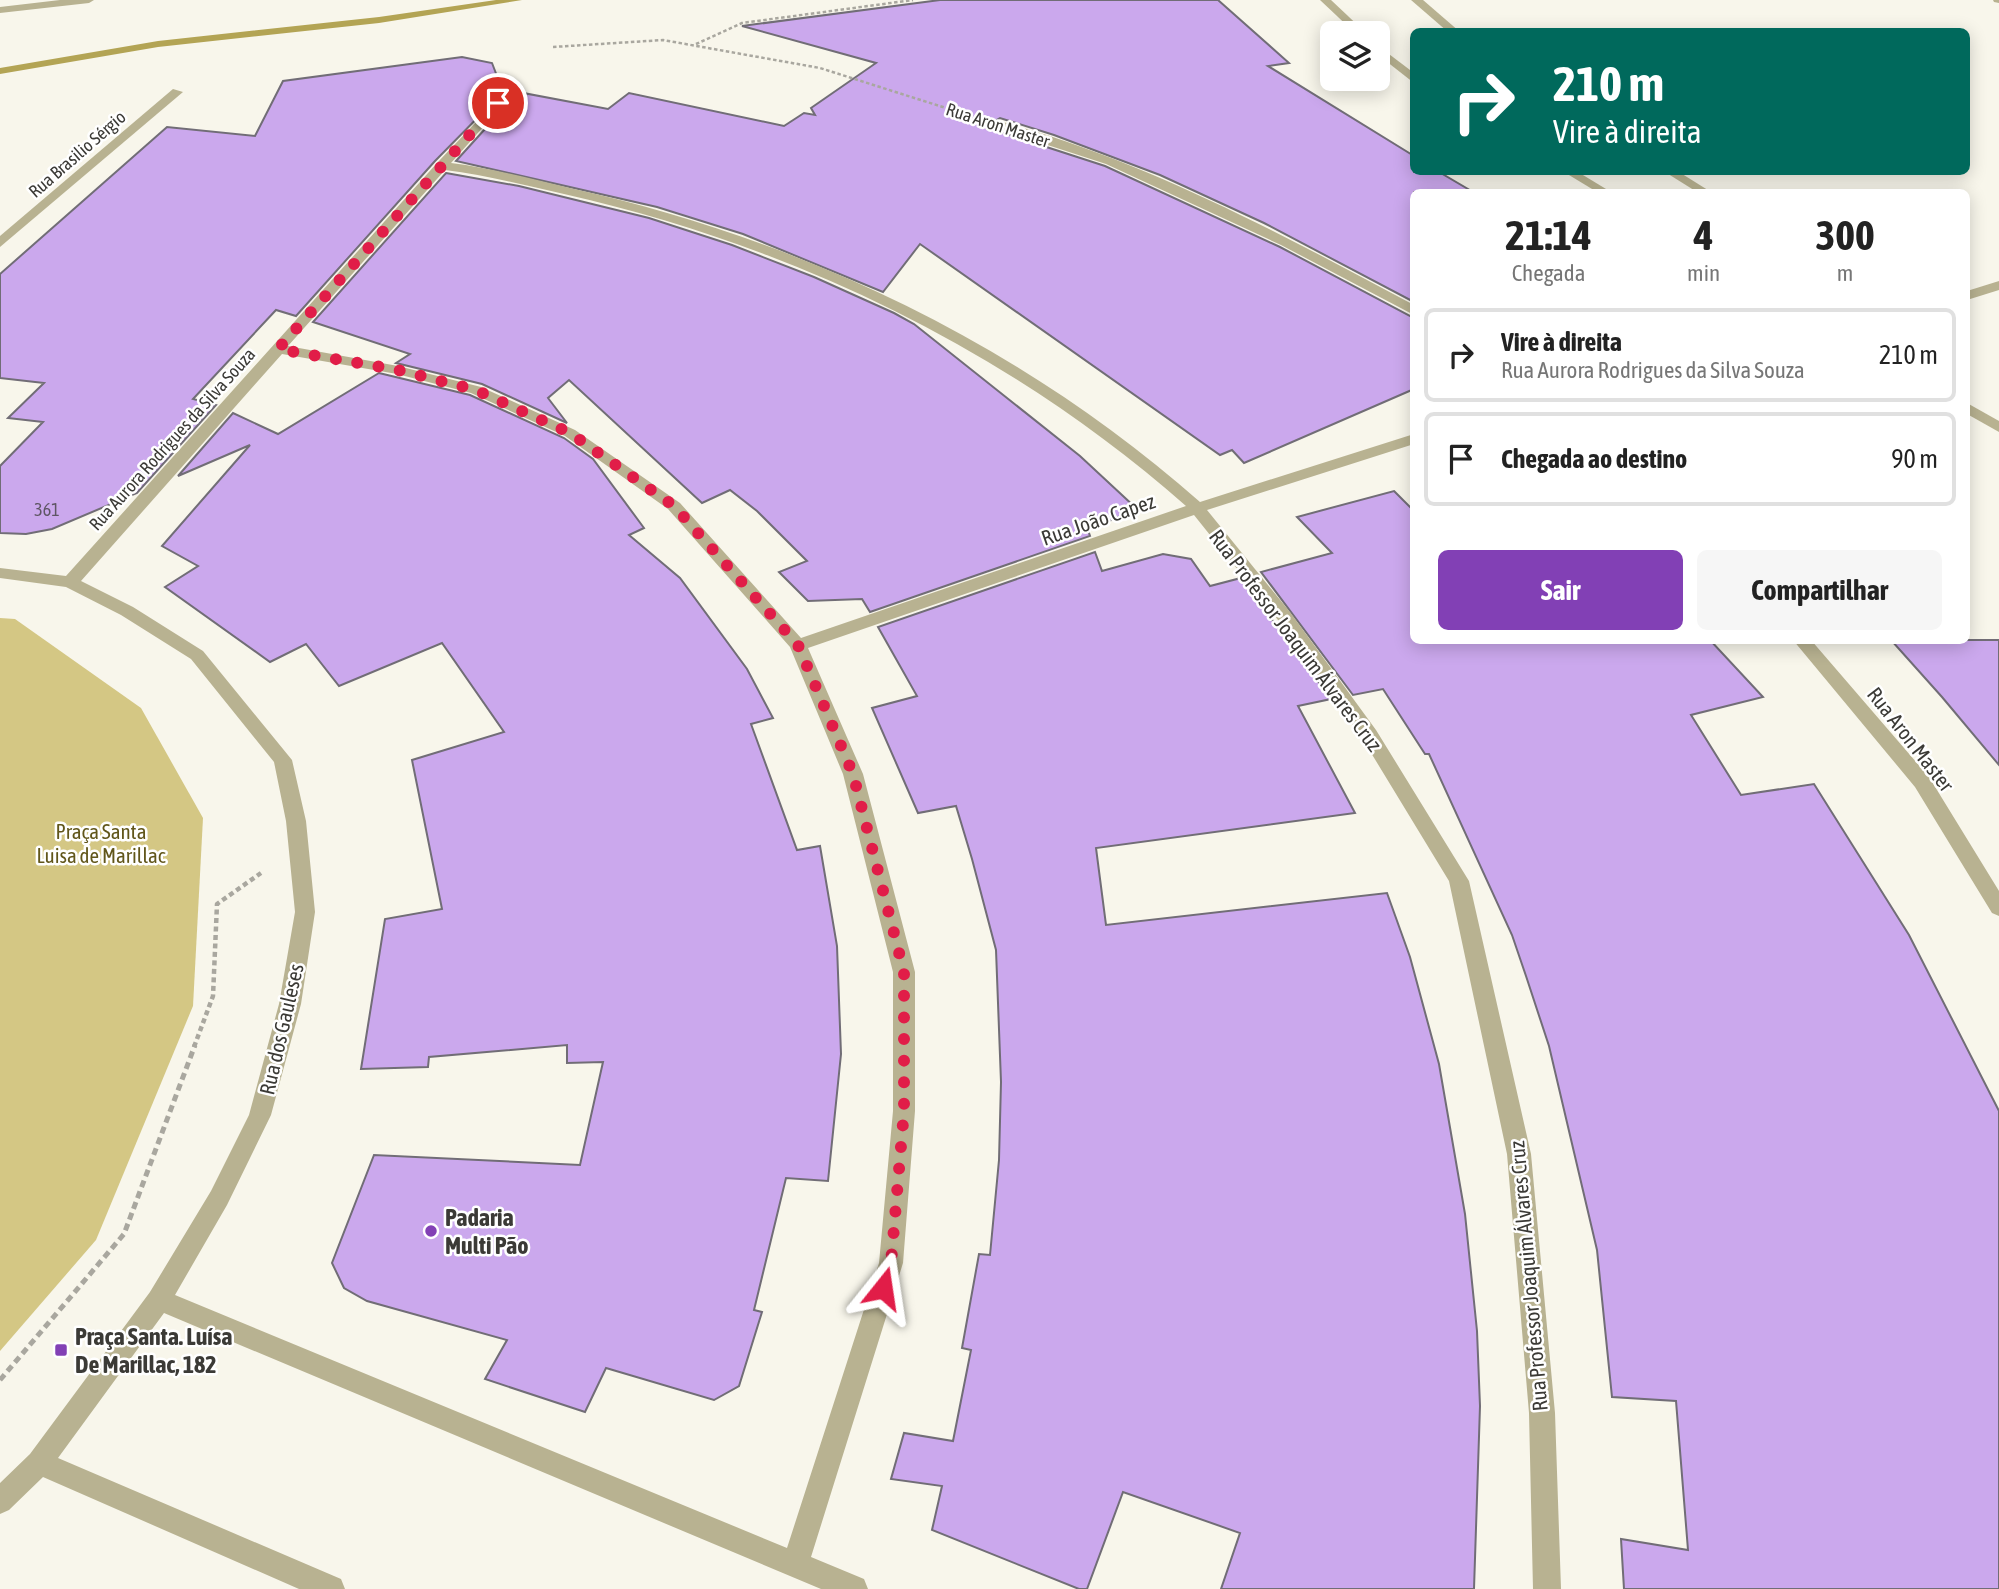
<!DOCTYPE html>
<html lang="pt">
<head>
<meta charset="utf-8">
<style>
	body { margin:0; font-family:"Asap Condensed",sans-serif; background:#f6f6f6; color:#222; height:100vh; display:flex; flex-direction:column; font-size:26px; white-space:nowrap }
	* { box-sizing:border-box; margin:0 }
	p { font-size:23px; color:#767676 }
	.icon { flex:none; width:38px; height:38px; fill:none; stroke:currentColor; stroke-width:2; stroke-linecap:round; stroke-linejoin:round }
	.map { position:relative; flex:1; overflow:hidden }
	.panel { position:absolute; left:1410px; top:189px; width:560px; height:455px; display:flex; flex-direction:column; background:#fff; border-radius:10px; box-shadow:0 4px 18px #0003 }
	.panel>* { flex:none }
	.hud { position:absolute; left:1410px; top:28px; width:560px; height:147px; border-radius:10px; box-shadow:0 4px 18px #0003; background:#00695c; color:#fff; overflow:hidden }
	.tools { position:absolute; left:1320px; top:21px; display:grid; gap:14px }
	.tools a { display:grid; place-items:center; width:70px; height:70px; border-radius:10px; background:#fff; box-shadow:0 4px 18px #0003; font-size:35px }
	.pin { position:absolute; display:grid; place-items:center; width:60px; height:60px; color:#fff; margin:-30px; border:4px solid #fff; border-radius:50%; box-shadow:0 2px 7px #0007 }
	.me { position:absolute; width:77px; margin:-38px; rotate:15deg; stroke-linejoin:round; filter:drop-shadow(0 0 5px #0008) }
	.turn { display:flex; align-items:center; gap:24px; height:147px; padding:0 28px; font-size:32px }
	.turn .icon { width:91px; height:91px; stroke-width:2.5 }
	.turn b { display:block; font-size:49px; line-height:60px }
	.eta { display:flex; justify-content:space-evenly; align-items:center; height:119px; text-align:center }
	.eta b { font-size:42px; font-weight:700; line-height:49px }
	.primary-button { display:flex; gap:14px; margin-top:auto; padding:14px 28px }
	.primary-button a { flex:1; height:80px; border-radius:10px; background:#8240b5; color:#fff; font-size:28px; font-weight:700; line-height:80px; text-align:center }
	.primary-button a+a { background:#f6f6f6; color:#222 }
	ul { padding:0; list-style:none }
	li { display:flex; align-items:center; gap:21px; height:94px; margin:0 14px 10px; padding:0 14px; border:4px solid #e0e0e0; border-radius:10px }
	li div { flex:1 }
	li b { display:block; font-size:26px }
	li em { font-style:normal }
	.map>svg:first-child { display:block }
	.green { fill:#d4c784 }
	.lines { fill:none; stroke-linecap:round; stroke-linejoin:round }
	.stream { fill:#b3a454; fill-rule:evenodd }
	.building { fill:#cba8ed; stroke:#716d76; stroke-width:2 }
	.path-far2 { stroke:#a9a79f; stroke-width:2.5; stroke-dasharray:3.5 2.5; stroke-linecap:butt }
	.path-far1 { stroke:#a9a79f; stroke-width:4.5; stroke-dasharray:5 3.5; stroke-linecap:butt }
	.path { stroke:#a9a79f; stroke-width:5; stroke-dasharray:7 4.5; stroke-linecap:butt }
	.service { fill:#b8b291; fill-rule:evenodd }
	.minor { fill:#b8b291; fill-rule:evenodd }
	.route { stroke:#e11d48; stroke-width:12; stroke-dasharray:0 21.6 }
	.poi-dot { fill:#8240b5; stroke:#fff; stroke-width:2.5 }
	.labels { text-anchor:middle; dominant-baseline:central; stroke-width:5; stroke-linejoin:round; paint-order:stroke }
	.far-street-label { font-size:18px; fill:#3b3a36; stroke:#fff }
	.number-label { font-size:18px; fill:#5f5664 }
	.street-label { font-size:21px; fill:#3b3a36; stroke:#fff }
	.park-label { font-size:21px; fill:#61561a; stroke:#fff }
	.near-poi-label { font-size:24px; font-weight:bold; fill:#3b3a36; stroke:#fff; text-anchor:start }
</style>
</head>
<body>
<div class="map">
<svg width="1999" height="1589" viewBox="0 0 1999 1589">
	<rect width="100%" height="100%" fill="#f8f6eb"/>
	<polygon class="green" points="0,618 15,619 141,708 203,818 193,1006 96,1240 0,1351"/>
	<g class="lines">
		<polygon class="stream" points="496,0 522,0 379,23 158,47 0,74 0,68 158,41 379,17"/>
	</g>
	<g class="building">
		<polygon points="940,0 1218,0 1289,63 1268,66 1414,156 1414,172 1439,172 1473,192 1414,192 1414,302 1264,223 1160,175 1054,135 1000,118 990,124 994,130 1105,166 1280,247 1414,318 1414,389 1244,463 1232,450 1220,455 920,244 883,292 743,234 657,207 456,161 504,108 504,98 499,96 435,161 296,316 276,310 193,399 216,405 137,493 52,529 26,534 0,533 0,466 43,422 8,418 44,383 0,378 0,274 167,127 255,136 283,81 462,57 492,63 502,89 608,109 629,93 784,126 804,113 815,115 811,108 876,63 742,26"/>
		<polygon points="446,173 519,186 649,218 732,245 814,277 894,313 914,324 1080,456 1137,509 1088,530 1090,536 870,612 862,599 808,601 779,572 807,561 757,511 730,490 702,503 569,380 548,398 567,423 482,384 396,363 410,354 313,322"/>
		<polygon points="379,373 470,395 564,438 593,459 644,528 629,535 680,578 747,669 773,718 751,724 797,850 820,846 837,946 841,1054 828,1181 786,1178 754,1310 762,1312 739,1386 714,1400 606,1368 585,1412 485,1379 507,1340 367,1301 344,1288 332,1263 374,1155 580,1165 603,1062 567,1063 567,1045 429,1057 428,1067 361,1069 385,919 442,909 412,760 504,732 442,643 339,686 306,644 270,662 165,587 198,566 162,546 250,445 178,476 233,413 278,434"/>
		<polygon points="1394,491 1414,511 1414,640 1710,640 1763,697 1691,715 1741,795 1814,784 1909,935 1999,1111 1999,1589 1624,1589 1621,1539 1688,1550 1676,1401 1612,1397 1597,1250 1549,1046 1526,976 1512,935 1429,754 1425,754 1383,689 1353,695 1261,572 1332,553 1297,517"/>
		<polygon points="1095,552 1102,571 1163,554 1191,559 1210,586 1241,578 1331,699 1298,706 1355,813 1096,848 1106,925 1387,893 1410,957 1439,1064 1465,1214 1477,1331 1480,1406 1474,1589 1221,1589 1240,1533 1123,1492 1087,1589 1079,1589 932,1530 942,1486 891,1479 904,1433 953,1441 971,1350 962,1348 979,1254 990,1255 999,1160 1001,1082 996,950 972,859 956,806 918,813 872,708 917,696 878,627"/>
		<polygon points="1891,640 1999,640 1999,765 1942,697"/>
	</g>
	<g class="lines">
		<g class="path-far2">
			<polyline points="696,44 742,23 913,0"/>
			<polyline points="553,47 663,40 820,68 968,115"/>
		</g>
		<polyline class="path-far1" points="194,1047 213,996 217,904 261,873"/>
		<polyline class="path" points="0,1380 124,1234 195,1045"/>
		<g class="service">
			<polygon points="1411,0 1423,0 1460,32 1448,32"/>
			<polygon points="1993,0 1999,0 1999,3 1994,2"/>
			<polygon points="1665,172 1679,172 1711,192 1697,192"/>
			<polygon points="1999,281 1999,290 1967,300 1967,291"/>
		</g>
		<g class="minor">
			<polygon points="60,0 94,0 89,3 0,13 0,7"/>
			<polygon points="1320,0 1331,0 1366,33 1355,33"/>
			<polygon points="1377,45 1414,73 1414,83 1377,54"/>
			<polygon points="173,89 183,92 0,247 0,236"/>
			<path d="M498 99 502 100V106L451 163C491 168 531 179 570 188 803 240 1021 344 1200 502L1414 434V444L1207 510 1290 612 1376 730 1469 881 1531 1154 1555 1413 1561 1589H1533L1529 1413 1507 1154 1449 881 1362 738 1278 620 1194 515 808 648 863 774 915 972V1111L903 1263 811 1557 864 1579 868 1589H821L164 1313 58 1458 341 1579 345 1589H299L43 1477 9 1510 0 1514V1483L30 1454 150 1292 211 1191 249 1115 279 1004 295 912 286 821 274 762 191 659 121 615 66 587 0 578V568L66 576 437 163ZM445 170C485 175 524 185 564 194 794 246 1009 350 1186 506L801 638 680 503 575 430 481 387 398 366 288 346ZM282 354 397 374 471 393 565 436 668 509 790 647 843 774 893 972V1111L879 1263 787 1548 175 1295 227 1205 271 1115 301 1004 315 912 306 821 292 760 203 651 133 607 81 581Z"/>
			<path d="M999 121C1145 160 1281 234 1414 305V315L1281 245 1106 164 995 128 993 125Z"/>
			<polygon points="1564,172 1578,172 1611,192 1597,192"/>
			<polygon points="1967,403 1999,421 1999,432 1967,414"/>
			<polygon points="1793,640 1811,640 1929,777 1999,891 1999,916 1992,913 1915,787"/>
		</g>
	</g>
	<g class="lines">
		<polyline class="route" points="498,103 278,349 398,370 476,390 570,433 674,506 798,645 853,774 904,972 904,1111 891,1263 883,1288"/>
	</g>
	<g class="poi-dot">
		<circle cx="431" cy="1231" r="7"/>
		<rect x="54" y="1343" width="14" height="14" rx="3.5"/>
	</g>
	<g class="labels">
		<g class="far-street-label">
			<text transform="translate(998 125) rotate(18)">Rua Aron Master</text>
			<text transform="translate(77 154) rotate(-41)">Rua Brasilio Sérgio</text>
			<text transform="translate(172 439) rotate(-48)">Rua Aurora Rodrigues da Silva Souza</text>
		</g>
		<g class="number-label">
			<text x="47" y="509">361</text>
		</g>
		<g class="street-label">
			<text transform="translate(1098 519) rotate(-19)">Rua João Capez</text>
			<text transform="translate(1296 640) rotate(53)">Rua Professor Joaquim Álvares Cruz</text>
			<text transform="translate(1911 739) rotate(52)">Rua Aron Master</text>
			<text transform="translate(281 1029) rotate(-77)">Rua dos Gauleses</text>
			<text transform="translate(1528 1276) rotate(-95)">Rua Professor Joaquim Álvares Cruz</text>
		</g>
		<g class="park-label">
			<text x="101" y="831">Praça Santa<tspan x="101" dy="24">Luisa de Marillac</tspan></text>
		</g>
		<g class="near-poi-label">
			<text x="445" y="1217">Padaria<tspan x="445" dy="28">Multi Pão</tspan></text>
			<text x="75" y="1336">Praça Santa. Luísa<tspan x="75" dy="28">De Marillac, 182</tspan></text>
		</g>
	</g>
</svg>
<div class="tools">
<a><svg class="icon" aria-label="layers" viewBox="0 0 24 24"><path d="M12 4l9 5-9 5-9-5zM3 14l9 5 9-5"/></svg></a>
</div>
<div class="pin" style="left:498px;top:103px;background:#d93025"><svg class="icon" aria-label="arrive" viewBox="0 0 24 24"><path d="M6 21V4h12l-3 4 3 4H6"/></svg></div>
<svg class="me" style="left:883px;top:1288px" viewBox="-20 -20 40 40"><path d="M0-17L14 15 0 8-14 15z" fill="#e11d48" stroke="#fff" stroke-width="4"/></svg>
<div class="hud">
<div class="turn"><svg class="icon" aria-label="right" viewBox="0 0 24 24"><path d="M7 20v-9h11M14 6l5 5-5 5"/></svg><div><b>210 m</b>Vire à direita</div></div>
</div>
<section class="panel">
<div class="eta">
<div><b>21:14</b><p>Chegada</p></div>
<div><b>4</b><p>min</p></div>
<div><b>300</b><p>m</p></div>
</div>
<ul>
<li><svg class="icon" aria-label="right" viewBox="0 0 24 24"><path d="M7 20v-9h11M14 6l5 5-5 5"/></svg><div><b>Vire à direita</b><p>Rua Aurora Rodrigues da Silva Souza</p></div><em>210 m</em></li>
<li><svg class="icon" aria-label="arrive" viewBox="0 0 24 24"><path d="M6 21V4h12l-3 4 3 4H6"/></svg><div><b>Chegada ao destino</b></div><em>90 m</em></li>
</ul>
<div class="primary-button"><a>Sair</a><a>Compartilhar</a></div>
</section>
</div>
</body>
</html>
